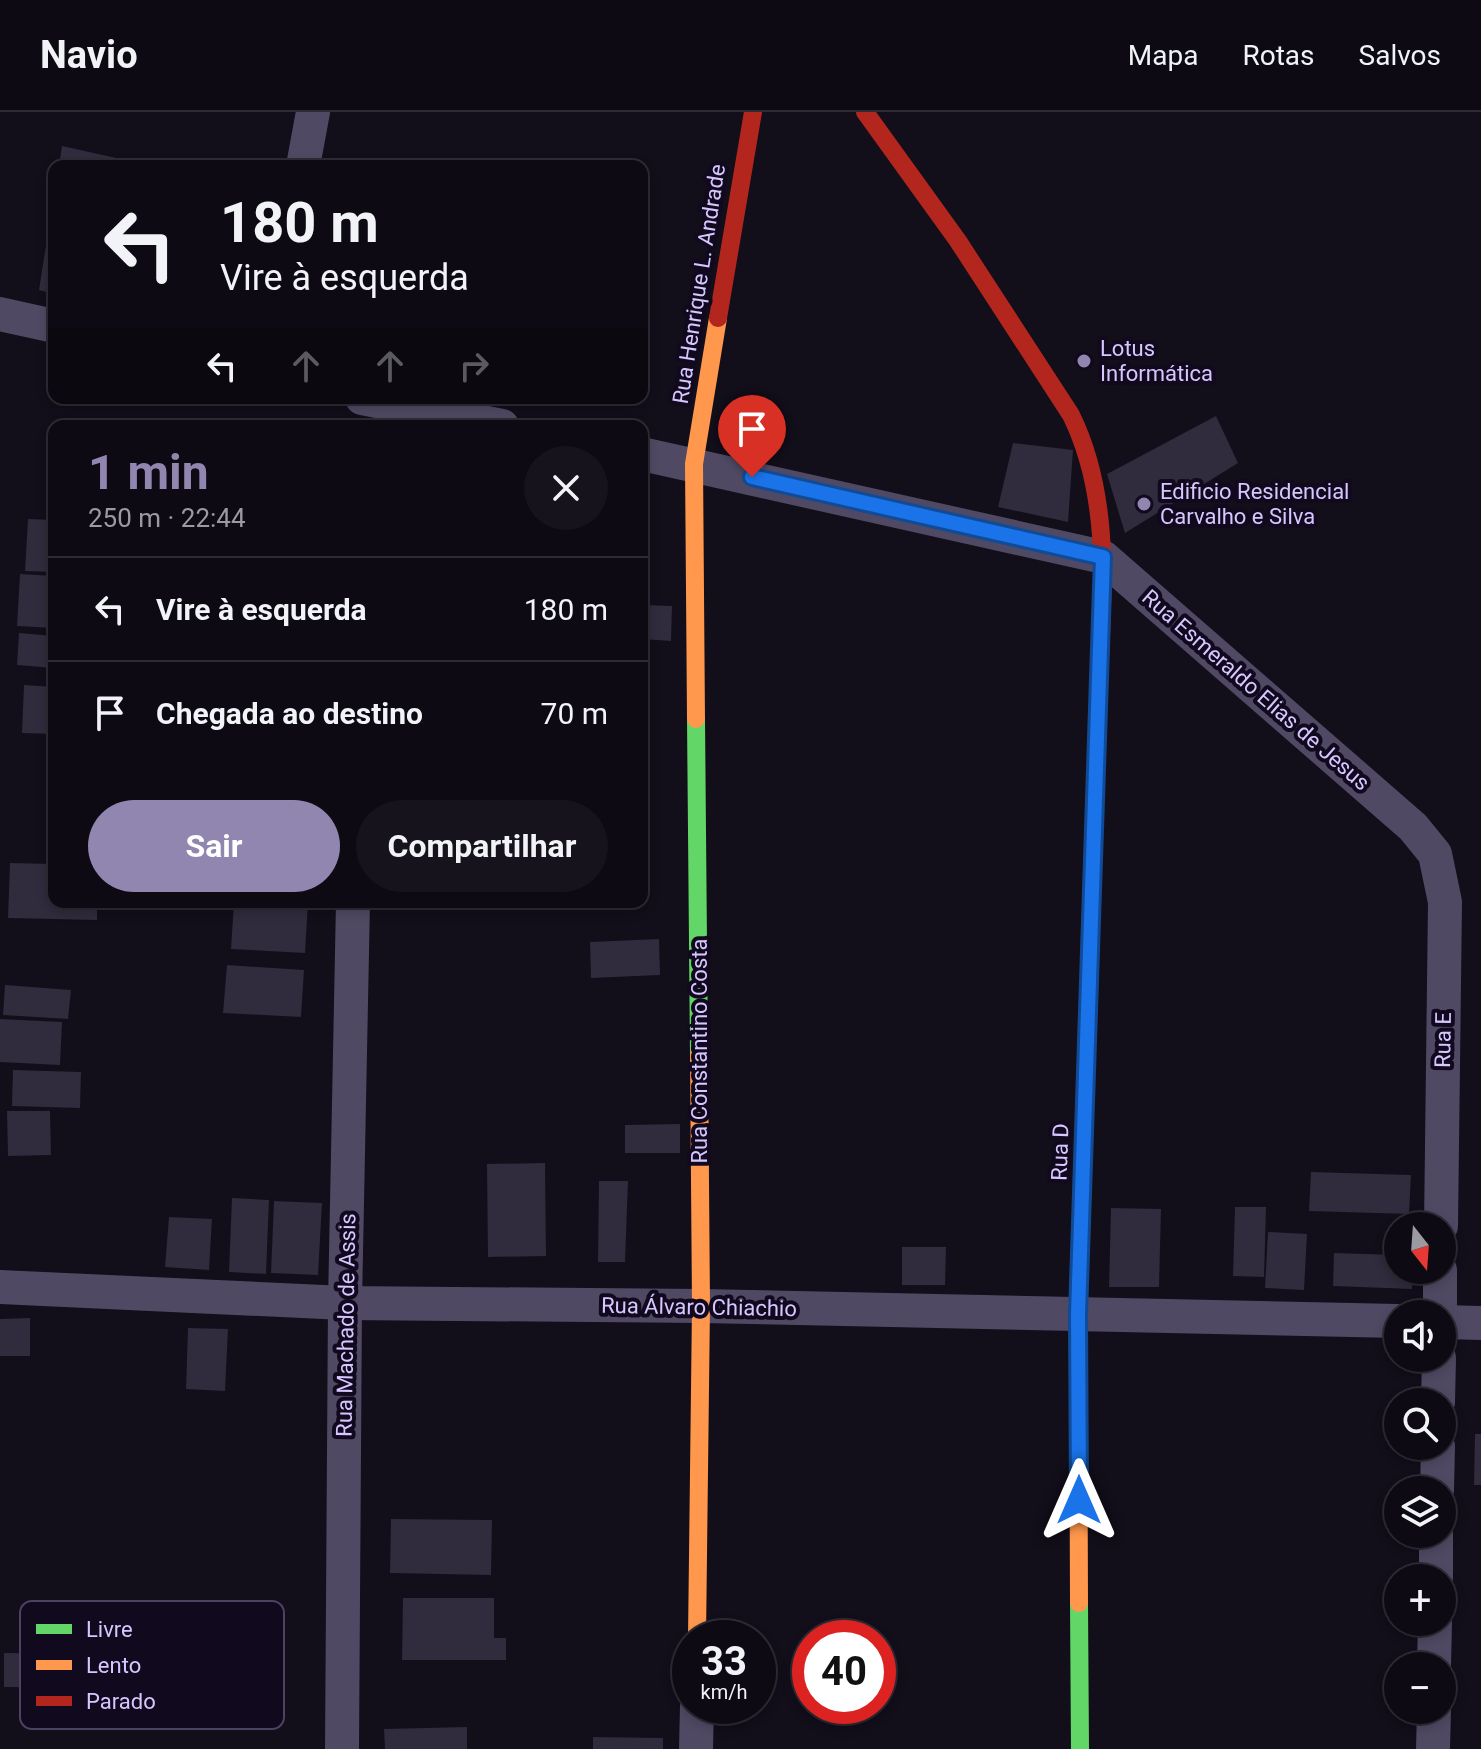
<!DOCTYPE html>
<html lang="pt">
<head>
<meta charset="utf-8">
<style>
	body { margin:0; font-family:Roboto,sans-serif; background:#17131d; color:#f1f3f6; height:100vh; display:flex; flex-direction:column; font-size:30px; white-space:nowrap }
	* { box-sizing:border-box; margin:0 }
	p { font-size:26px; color:#9b9aa0 }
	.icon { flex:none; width:44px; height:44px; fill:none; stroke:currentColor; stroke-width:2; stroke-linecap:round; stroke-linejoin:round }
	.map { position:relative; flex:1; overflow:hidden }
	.panel { position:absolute; left:48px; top:308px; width:600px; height:488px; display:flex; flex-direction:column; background:#0e0a14; border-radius:16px; box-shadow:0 4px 12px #0003,0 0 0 2px #2e2b34 }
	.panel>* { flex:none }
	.hud { position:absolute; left:48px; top:48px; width:600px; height:244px; border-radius:16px; box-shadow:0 4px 12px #0003,0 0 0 2px #2e2b34; background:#0e0a14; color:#f1f3f6; overflow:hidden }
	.needle { width:52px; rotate:163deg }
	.tools { position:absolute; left:1384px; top:1100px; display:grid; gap:16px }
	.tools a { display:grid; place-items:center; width:72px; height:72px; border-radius:50%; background:#0e0a14; box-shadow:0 4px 12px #0003,0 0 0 2px #2e2b34; font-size:40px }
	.speed { position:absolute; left:672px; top:1508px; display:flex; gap:16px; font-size:40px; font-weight:700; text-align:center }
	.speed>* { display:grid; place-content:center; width:104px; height:104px; border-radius:50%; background:#0e0a14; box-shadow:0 4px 12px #0003,0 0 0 2px #2e2b34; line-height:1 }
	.speed small { font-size:20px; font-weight:400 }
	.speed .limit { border:12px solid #d22; background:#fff; color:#111 }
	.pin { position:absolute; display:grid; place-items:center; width:68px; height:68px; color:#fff; margin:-82px -34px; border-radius:50% 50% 50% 0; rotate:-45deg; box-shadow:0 0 8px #0007 }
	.pin .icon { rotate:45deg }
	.me { position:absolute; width:88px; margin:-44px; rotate:0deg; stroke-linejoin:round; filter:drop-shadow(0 0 6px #0008) }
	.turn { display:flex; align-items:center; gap:28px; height:168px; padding:0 40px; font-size:36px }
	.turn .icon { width:104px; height:104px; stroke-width:2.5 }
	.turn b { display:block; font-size:56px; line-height:68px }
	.lanes { display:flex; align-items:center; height:76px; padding:0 40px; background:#0003; justify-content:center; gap:40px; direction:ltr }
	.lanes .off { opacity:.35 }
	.round { display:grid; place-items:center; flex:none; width:84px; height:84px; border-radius:42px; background:#17131d }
	.head { display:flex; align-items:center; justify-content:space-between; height:136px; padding:0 40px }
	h1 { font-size:48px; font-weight:700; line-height:60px; color:#9186af }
	.primary-button { display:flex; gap:16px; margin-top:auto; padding:16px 40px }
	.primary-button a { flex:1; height:92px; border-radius:48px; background:#9186af; color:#fff; font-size:32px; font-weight:700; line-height:92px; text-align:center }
	.primary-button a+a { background:#17131d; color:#f1f3f6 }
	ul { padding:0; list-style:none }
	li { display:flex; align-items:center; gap:24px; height:104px; padding:0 40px; border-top:2px solid #2e2b34 }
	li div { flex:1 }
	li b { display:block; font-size:30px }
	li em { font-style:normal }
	header { display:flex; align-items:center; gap:48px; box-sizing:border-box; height:112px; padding:0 40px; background:#0e0a14; border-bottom:2px solid #2e2b34 }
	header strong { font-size:38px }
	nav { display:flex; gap:44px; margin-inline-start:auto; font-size:28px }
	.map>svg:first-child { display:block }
	.building { fill:#302b3d }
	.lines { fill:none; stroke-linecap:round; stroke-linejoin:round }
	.street { stroke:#4f4963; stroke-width:34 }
	.fast { stroke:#63d668; stroke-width:18 }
	.slow { stroke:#ff974d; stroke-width:18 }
	.jam { stroke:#b3261e; stroke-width:18 }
	.route-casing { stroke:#114b97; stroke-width:20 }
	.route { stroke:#1a73e8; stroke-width:14 }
	.poi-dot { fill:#9186af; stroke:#110a1e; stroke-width:3 }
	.labels { text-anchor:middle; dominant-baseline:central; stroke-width:8; stroke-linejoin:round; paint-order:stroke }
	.street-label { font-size:22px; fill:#d6c7ff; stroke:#110a1e }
	.poi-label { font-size:22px; fill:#d6c7ff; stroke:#110a1e; text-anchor:start }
	.key { fill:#110a1e; stroke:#4c4362; stroke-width:2 }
	.key-label { font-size:22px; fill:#d6c7ff }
</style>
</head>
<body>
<header>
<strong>Navio</strong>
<nav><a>Mapa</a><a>Rotas</a><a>Salvos</a></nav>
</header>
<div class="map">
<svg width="1481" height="1637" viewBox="0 0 1481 1637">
	<rect width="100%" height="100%" fill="#120e1a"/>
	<g class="building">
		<polygon points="62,34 148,53 148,54 59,54"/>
		<polygon points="52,95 54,95 54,182 39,178"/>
		<polygon points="1216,304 1238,351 1125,421 1107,362"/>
		<polygon points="1013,331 1073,338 1068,410 998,395"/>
		<polygon points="28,407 54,408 54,460 25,459"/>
		<polygon points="20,462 54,464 54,516 17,514"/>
		<polygon points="642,493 672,494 671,529 642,527"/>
		<polygon points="19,521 54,524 54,556 17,553"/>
		<polygon points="24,573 54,575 54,622 22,621"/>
		<polygon points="10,751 54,752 54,790 97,790 97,808 8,806"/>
		<polygon points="234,790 308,790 305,841 231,837"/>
		<polygon points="659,827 660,863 591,866 590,830"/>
		<polygon points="227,853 304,858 301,905 223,901"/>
		<polygon points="5,873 71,878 68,907 3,903"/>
		<polygon points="0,907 62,910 60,953 0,950"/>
		<polygon points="13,958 81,960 80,996 12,994"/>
		<polygon points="7,999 50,999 51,1043 8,1044"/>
		<polygon points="680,1012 680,1041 625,1041 625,1013"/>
		<polygon points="545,1051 546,1144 488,1145 487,1052"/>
		<polygon points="1311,1060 1411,1063 1409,1102 1309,1099"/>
		<polygon points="599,1069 628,1069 625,1150 598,1150"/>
		<polygon points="232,1086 269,1088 266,1162 229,1160"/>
		<polygon points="274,1089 322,1091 318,1163 271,1161"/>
		<polygon points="1235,1095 1266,1095 1264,1165 1233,1164"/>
		<polygon points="1111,1096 1161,1097 1159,1175 1109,1175"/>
		<polygon points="169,1105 212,1107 209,1158 165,1155"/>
		<polygon points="1268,1120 1307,1122 1304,1178 1265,1176"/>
		<polygon points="902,1135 946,1135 945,1173 902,1173"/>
		<polygon points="1334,1141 1398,1143 1398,1158 1413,1158 1412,1177 1333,1174"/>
		<polygon points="30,1206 30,1244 0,1244 0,1207"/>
		<polygon points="188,1216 228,1217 225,1279 186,1277"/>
		<polygon points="1475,1322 1481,1322 1481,1373 1474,1373"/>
		<polygon points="391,1407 492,1408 491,1463 390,1461"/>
		<polygon points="403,1486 494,1486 494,1526 506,1526 506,1548 402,1548"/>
		<polygon points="4,1541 99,1542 98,1576 4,1575"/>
		<polygon points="467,1615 467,1637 385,1637 384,1617"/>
		<polygon points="593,1625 663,1626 663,1637 593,1637"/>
	</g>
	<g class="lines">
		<g class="street">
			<polyline points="303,54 313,0"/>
			<polyline points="0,202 54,214"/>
			<polyline points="362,286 502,314"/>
			<polyline points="642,342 1103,445 1413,715 1435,742 1445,790 1441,1114"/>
			<polyline points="0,1175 345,1191 701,1194 1398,1209"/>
			<polyline points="1440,1202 1440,1158"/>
			<polyline points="1442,1210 1481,1211"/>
			<polyline points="1438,1290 1439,1246"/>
			<polyline points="1437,1378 1438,1334"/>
			<polyline points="1436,1466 1436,1422"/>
			<polyline points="1434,1554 1435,1510"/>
			<polyline points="342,1637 345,1191 353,790"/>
			<polyline points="696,1637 697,1594"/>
			<polyline points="1433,1637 1434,1598"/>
		</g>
		<g class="fast">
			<polyline points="696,607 699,943"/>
			<polyline points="1084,1019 1098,593"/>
			<polyline points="1079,1491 1080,1637"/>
		</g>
		<g class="slow">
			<polyline points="696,607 694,352 718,206"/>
			<polyline points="1079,1491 1078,1202 1084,1019"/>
			<polyline points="697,1526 701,1194 699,943"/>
		</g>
		<g class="jam">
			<path d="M865 0 958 129 1071 303C1115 392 1101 497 1098 593"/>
			<polyline points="718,206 753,0"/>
		</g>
	</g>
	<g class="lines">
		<g class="route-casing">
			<polyline id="route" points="752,365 1103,445 1078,1202 1079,1388"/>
		</g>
		<use href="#route" class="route"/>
	</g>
	<g class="poi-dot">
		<circle cx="1084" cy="249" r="8"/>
		<circle cx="1144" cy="392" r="8"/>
	</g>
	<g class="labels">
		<g class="street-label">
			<text transform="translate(699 172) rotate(-81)">Rua Henrique L. Andrade</text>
			<text transform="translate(1256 578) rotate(41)">Rua Esmeraldo Elias de Jesus</text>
			<text transform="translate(1443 928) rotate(-89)">Rua E</text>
			<text transform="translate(699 939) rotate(-90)">Rua Constantino Costa</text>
			<text transform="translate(1060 1040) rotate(-88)">Rua D</text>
			<text transform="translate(699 1195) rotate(1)">Rua Álvaro Chiachio</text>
			<text transform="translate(346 1213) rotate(-89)">Rua Machado de Assis</text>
		</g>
		<g class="poi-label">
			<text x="1100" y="236">Lotus<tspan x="1100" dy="25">Informática</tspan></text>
			<text x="1160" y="379">Edificio Residencial<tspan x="1160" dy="25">Carvalho e Silva</tspan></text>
		</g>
	</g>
	<rect x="20" y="1489" width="264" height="128" rx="12" class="key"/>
	<rect x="36" y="1512" width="36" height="10" fill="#63d668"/>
	<rect x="36" y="1548" width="36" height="10" fill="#ff974d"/>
	<rect x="36" y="1584" width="36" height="10" fill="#b3261e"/>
	<g class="key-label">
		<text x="86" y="1525">Livre</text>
		<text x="86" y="1561">Lento</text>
		<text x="86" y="1597">Parado</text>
	</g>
</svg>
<div class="tools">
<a><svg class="needle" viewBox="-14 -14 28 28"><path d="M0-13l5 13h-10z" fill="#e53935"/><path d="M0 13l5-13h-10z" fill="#9b9aa0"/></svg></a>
<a><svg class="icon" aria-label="sound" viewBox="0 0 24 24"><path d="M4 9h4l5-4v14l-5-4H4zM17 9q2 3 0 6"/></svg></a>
<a><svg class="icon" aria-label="search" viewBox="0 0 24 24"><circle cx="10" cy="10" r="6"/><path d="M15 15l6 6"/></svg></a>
<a><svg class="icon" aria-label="layers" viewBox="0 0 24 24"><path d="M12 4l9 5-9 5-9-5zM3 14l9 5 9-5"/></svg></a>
<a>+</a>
<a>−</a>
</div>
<div class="speed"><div>33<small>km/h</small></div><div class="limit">40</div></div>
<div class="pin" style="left:752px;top:365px;background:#d93025"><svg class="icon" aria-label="arrive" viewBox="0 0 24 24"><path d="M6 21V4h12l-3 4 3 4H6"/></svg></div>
<svg class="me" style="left:1079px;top:1388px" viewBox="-20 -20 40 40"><path d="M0-17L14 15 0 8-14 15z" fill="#1a73e8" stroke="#fff" stroke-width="4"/></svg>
<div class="hud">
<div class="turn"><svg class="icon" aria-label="left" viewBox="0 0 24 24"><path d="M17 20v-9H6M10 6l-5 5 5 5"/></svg><div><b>180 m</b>Vire à esquerda</div></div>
<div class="lanes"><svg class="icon" aria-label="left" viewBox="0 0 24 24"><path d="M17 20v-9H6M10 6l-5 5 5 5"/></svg><svg class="icon off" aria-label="ahead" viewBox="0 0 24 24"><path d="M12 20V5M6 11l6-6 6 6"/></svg><svg class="icon off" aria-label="ahead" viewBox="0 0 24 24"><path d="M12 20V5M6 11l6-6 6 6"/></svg><svg class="icon off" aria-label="right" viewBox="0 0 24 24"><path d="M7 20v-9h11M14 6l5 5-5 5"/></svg></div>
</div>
<section class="panel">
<div class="head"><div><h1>1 min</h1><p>250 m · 22:44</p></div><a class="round"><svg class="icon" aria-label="close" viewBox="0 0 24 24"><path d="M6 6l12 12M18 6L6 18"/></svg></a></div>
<ul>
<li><svg class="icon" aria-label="left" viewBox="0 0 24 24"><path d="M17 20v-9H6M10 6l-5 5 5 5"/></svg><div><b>Vire à esquerda</b></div><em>180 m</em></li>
<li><svg class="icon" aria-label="arrive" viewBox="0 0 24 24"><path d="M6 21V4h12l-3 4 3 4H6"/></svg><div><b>Chegada ao destino</b></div><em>70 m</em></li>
</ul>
<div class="primary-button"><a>Sair</a><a>Compartilhar</a></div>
</section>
</div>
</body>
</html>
